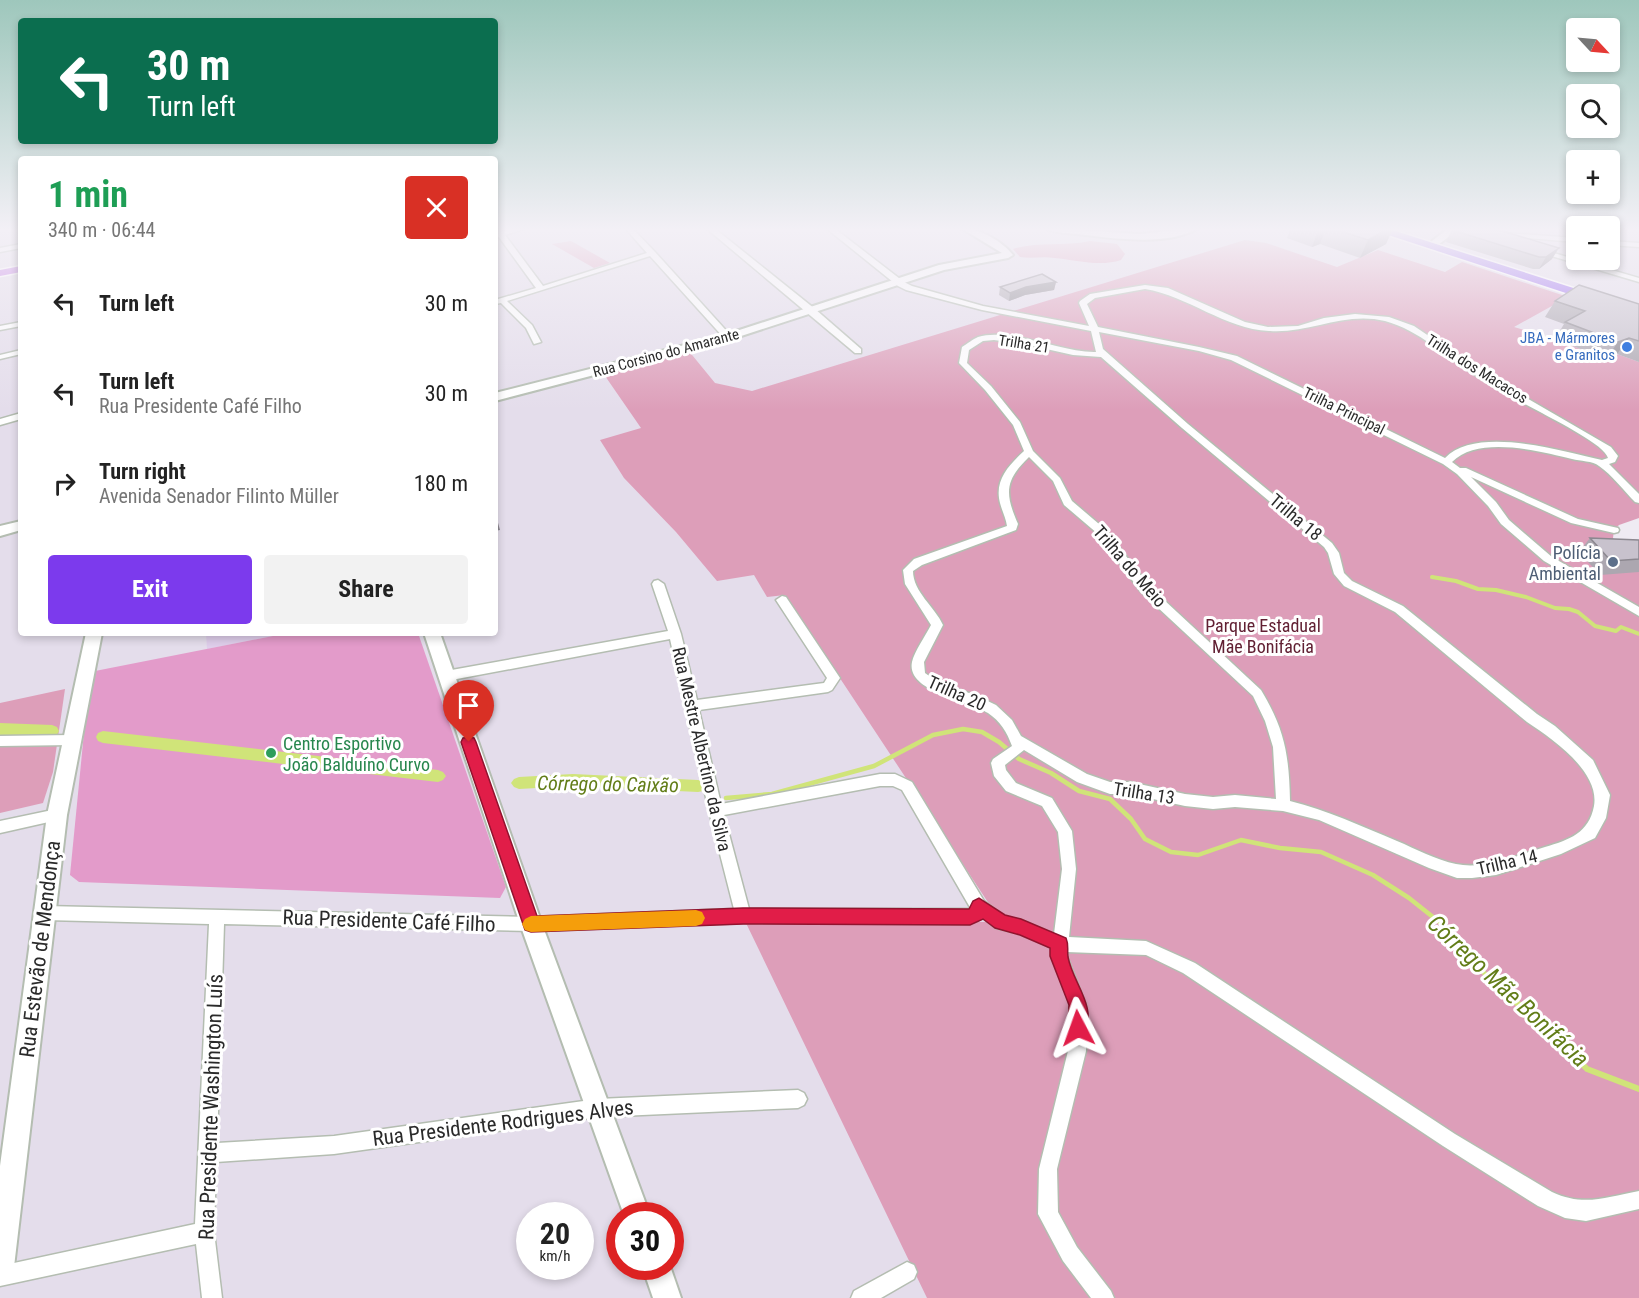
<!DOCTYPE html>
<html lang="en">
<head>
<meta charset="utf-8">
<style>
	body { margin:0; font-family:"Roboto Condensed",sans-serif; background:#f2f2f2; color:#222; height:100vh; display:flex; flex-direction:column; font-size:22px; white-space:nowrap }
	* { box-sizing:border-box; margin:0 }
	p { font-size:20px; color:#767676 }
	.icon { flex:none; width:33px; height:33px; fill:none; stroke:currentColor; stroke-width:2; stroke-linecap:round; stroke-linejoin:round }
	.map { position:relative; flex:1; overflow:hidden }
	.sheet { position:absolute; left:18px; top:156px; width:480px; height:480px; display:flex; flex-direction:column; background:#fff; border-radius:6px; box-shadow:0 3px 9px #0003 }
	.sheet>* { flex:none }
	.guide { position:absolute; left:18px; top:18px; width:480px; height:126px; border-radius:6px; box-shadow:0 3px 9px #0003; background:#0b6e4f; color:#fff; overflow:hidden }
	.needle { width:39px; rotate:116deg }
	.fabs { position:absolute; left:1566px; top:18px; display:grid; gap:12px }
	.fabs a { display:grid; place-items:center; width:54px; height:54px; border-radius:6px; background:#fff; box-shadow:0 3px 9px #0003; font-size:30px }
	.speed { position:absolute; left:516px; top:1202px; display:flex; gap:12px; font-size:30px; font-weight:700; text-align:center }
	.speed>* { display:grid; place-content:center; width:78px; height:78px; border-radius:50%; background:#fff; box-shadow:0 3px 9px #0003; line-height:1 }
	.speed small { font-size:15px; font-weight:400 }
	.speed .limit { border:9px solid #d22; background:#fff; color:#111 }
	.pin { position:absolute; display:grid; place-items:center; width:51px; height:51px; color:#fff; margin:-62px -26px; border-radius:50% 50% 50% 0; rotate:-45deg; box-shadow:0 0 6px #0007 }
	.pin .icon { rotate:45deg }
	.me { position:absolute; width:66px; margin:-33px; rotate:356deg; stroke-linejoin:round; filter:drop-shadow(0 0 4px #0008) }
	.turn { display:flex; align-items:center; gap:21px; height:126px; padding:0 30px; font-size:27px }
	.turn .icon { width:78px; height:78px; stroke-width:2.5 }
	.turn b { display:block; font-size:42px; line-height:51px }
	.round { display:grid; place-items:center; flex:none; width:63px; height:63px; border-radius:6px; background:#f2f2f2 }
	.summary { display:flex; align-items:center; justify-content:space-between; height:102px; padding:0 30px }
	h1 { font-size:36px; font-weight:700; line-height:45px; color:#1e9e55 }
	.button { display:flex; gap:12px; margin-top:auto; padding:12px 30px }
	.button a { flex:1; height:69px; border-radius:6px; background:#7c3aed; color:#fff; font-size:24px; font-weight:700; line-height:69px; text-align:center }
	.button a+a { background:#f2f2f2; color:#222 }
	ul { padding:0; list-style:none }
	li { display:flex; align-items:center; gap:18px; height:90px; padding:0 30px }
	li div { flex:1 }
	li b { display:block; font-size:22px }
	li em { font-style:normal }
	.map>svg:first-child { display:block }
	.education { fill:#dfceeb }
	.green { fill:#dd9eb9 }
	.pitch { fill:#e39bca }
	.plaza { fill:#efebf3 }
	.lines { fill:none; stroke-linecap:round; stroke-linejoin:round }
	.stream-far2 { stroke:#d0e479; stroke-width:4 }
	.stream-far1 { stroke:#d0e479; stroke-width:4.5 }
	.stream { stroke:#d0e479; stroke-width:6 }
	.canal { fill:#d0e479; fill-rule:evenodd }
	.street-casing { stroke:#b4bdb1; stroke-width:3 }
	.secondary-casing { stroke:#b4bdb1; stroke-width:4 }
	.primary-casing { stroke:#fff; stroke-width:3 }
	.highway-casing { stroke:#fff; stroke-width:3 }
	.street { fill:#fff; fill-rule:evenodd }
	.secondary { fill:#fff; fill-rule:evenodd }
	.primary { fill:#be69e5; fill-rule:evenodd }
	.highway { fill:#9563f0; fill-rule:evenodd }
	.wall { fill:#aca7b0 }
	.shaded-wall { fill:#8c8890 }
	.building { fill:#c8c2cd; stroke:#8c8890; stroke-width:1.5 }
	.route { fill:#e11d48; stroke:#92132f; stroke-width:1.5 }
	.slow { fill:#f59e0b }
	.shop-dot { fill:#3f7fe0; stroke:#fff; stroke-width:2 }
	.service-dot { fill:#5c6f8a; stroke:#fff; stroke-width:2 }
	.leisure-dot { fill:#2e9e5b; stroke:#fff; stroke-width:2 }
	.labels { text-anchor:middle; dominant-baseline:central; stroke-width:6; stroke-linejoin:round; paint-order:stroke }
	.far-shop-label { font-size:15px; fill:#366cbe; stroke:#fff; text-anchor:end }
	.far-street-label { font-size:15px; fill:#2a2a2a; stroke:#fff }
	.street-label { font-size:18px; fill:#2a2a2a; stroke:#fff }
	.service-label { font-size:18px; fill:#4e5e75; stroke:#fff; text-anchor:end }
	.park-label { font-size:18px; fill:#612033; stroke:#fff }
	.leisure-label { font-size:18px; fill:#27864d; stroke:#fff; text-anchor:start }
	.water-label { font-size:20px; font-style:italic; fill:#627d18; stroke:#fff }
	.near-street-label { font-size:21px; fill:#2a2a2a; stroke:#fff }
	.near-water-label { font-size:24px; font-style:italic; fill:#627d18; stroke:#fff }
</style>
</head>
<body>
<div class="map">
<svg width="1639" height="1298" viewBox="0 0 1639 1298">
	<rect width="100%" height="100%" fill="#e4ddeb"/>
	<polygon class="education" points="206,633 288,633 207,649"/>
	<g class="green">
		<polygon points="1245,240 1266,243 1337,267 1378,250 1445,272 1462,262 1568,297 1514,327 1555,339 1606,359 1617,354 1639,362 1639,1298 927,1298 745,921 1001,922 785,595 767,597 754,575 717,581 676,532 624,478 600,440 641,428 603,373 688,350 715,383 752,391"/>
		<polygon points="571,241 610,263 594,268 552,244"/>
		<path d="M1090 241 1117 244 1125 254 1121 260C1100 267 1076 260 1054 258 1043 256 1032 259 1020 257L1013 249C1038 241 1064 247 1090 241Z"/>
		<polygon points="65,689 53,772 43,803 0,813 0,703"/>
	</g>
	<polygon class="pitch" points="288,633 418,633 506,887 500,898 79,882 70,875 90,672"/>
	<polygon class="plaza" points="1639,518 1639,563 1619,552 1613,538 1614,530 1619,525"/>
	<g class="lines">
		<polyline class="stream-far2" points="1432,577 1456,581 1478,589 1496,590 1526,597 1555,608 1569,609 1578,612 1595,626 1616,631 1621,627 1639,634"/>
		<polyline class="stream-far1" points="726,798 772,794 874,766 933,735 963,729 982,732 999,742 1019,759 1051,773 1079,791 1110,799 1131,819 1145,839 1171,852 1198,855 1241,840 1280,848 1321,852 1373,875 1409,898 1443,925 1491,981"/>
		<polyline class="stream" points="1489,979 1545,1027 1587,1069 1639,1089"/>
		<g class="canal">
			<polygon points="0,723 52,725 57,727 59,731 57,735 52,737 0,735"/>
			<polygon points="103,731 438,770 443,772 446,776 443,780 438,782 103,743 98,741 96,737 98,733"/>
			<polygon points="573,774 698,780 703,781 706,786 703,791 698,792 573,786 519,789 514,787 511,783 514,779 519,777"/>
		</g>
		<g class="street-casing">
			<g id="street">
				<polygon points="495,228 500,228 502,232 515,228 527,228 505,235 543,286 647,253 625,228 632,228 655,252 732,337 725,339 650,256 507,301 532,325 541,342 534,344 526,328 501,303 495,304 495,300 536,288 499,237 495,238 497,233"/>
				<polygon points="706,228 714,228 815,309 861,349 861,353 855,353"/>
				<path d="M826 228H834L904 282 912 286 983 306 1089 326 1079 303 1080 301 1090 294 1145 285 1168 288 1245 322 1268 327 1298 326 1324 318 1355 314 1389 317 1414 326 1482 372 1611 447 1618 456 1615 462 1609 464 1639 494V503L1635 502C1625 492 1611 474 1599 466 1593 461 1580 461 1572 459 1540 451 1478 435 1452 462L1460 468H1466L1578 519 1618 528 1619 530 1618 532 1614 533 1571 523 1471 477 1496 502 1509 520 1552 557 1639 607V616L1544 561 1501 524 1488 506 1457 474 1443 464 1231 360 1199 351 1099 332 1103 349 1188 424 1332 543 1339 553 1344 573 1352 581 1403 606 1537 714 1555 726 1593 760 1610 795 1606 818 1595 838 1561 854 1496 875 1472 878H1457L1429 868 1319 820 1283 811 1235 807 1213 809 1185 806 1130 794H1110L1077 782 1024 750 1005 765 1006 770 1016 783 1052 798 1072 831 1076 869 1069 937 1146 941 1195 963 1455 1134 1552 1192C1584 1207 1606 1197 1639 1191V1209L1586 1221 1565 1218 1538 1206 1443 1146 1183 973 1146 955 1067 952V956L1086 1005V1051L1057 1169 1058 1212 1077 1247 1111 1291 1114 1298H1091L1063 1261 1038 1214 1039 1169 1068 1051 1070 1005 1051 956 1052 948 1020 934 996 928 983 918 970 924 743 923 531 931 224 924 217 1143 334 1136 598 1099 798 1090 804 1093 807 1099 804 1105 798 1108 598 1117 334 1154 216 1162 214 1232 222 1298H202L196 1244 0 1286V1266L195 1224 209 924 45 920 40 918 37 913 40 908 45 906 531 917 734 909 709 811 670 639 446 681 442 679 440 676 442 673 446 671 668 631 652 584 654 581 658 580 664 584 681 634 697 700 824 683 827 678 776 600 782 596 786 597 840 678 832 690 828 692 699 710 721 804 880 774H895L912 782 984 901 1005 917 1021 920 1054 934 1062 869 1058 832 1042 806 1006 791 994 776 991 763 993 759 1012 746C1007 732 1000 721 988 713 969 700 906 692 912 662 914 652 926 635 931 625L905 584 903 570 914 559 1007 526C1006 518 1002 511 1000 503 994 480 1009 465 1024 451L1013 425 985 390 959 363 962 347C967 344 973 339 978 337 1010 327 1061 353 1096 352L1091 331 982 310 906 290 898 286ZM1145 289C1188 296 1225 329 1269 331 1309 334 1344 311 1385 321 1419 330 1446 357 1475 375 1496 389 1519 401 1542 413 1556 421 1605 445 1608 458L1602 460C1562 451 1477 425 1445 458L1237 356 1199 347 1098 327 1087 304 1095 298ZM994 340 1024 344 1073 355 1101 357 1182 428 1324 547 1328 553 1334 574 1344 586 1395 612 1527 722C1553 739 1600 772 1594 806 1589 833 1569 840 1545 847 1518 855 1485 870 1456 864 1436 860 1416 849 1397 841 1361 826 1327 810 1290 801 1289 755 1285 730 1261 690L1149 586 1106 530 1072 501 1060 478 1033 451 1020 422 991 386 967 363 969 350 983 341ZM1029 457 1053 481 1064 505 1098 534 1141 592 1253 696 1265 721 1273 747 1276 799 1235 795 1213 797 1185 794 1130 782H1110L1087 774 1021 736 1012 720 996 705 975 695 939 683 925 673 924 662 943 625C935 607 913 592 913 571L922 565 1016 530 1018 524C1005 494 1004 481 1029 457ZM880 786H893L902 790 971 909H749L724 815Z"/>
				<polygon points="1506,233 1576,238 1576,242 1504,236 1504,234"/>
				<polygon points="1610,241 1639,243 1639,247 1610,245"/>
				<polygon points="21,244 21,248 0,252 0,248"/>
				<polygon points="1540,249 1639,278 1639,282 1538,252 1537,251"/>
				<polygon points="21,322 21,326 0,330 0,326"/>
				<polygon points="21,350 21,354 0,359 0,355"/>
				<polygon points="21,413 21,419 0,425 0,419"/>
				<polygon points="72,735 77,736 79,740 77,744 72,745 0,746 0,736"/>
				<polygon points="57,809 62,811 64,815 62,819 0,833 0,821"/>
				<polygon points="907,1262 914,1265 917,1272 914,1279 881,1298 851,1298 854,1291"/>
			</g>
		</g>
		<g class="secondary-casing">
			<g id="secondary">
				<path d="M961 228C979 228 1002 241 1013 255L1008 258 944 270 732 339 495 401V393L724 335 939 265 1002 253Z"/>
				<path d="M1045 228 1140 234 1198 228C1168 247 1111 238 1077 234 1067 233 1053 233 1045 228Z"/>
				<polygon points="1449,228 1460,228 1438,245 1432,245 1432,241"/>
				<polygon points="21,521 21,530 0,536 0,526"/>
				<polygon points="86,633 102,633 67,815 14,1267 10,1277 0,1281 0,1166 47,815"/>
				<polygon points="424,633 440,633 542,924 650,1215 624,1215 520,924"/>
				<polygon points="642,1266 670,1266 681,1298 653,1298"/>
			</g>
		</g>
		<g class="primary-casing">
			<polygon id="primary" points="21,266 21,272 0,276 0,270"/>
		</g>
		<g class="highway-casing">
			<polygon id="highway" points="1367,228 1386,228 1639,309 1639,317"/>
		</g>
		<use href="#street" class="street"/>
		<use href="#secondary" class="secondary"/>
		<use href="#primary" class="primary"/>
		<use href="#highway" class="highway"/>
	</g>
	<g class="wall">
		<polygon points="1291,228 1393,228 1386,244 1360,258 1320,244 1312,247 1287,238"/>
		<polygon points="1455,228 1552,259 1539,269 1533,269 1446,242 1452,230"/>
		<polygon points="1056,282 1054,290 1025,295 1009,301 999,295 1000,287"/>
		<polygon points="1555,301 1639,304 1639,362 1617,354 1606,359 1555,339 1564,324 1545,317"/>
		<polygon points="1590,538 1639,540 1639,572 1600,575 1579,552"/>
	</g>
	<g class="shaded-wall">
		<polygon points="1322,228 1326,228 1320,244 1312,247 1318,230"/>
		<polygon points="1390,228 1393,228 1386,244 1360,258 1368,240"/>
		<polygon points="1559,248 1552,259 1539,269 1546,257"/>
		<polygon points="1056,282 1054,290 1025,295 1009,301 1010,293 1026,287"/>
		<polygon points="1629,338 1617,354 1606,359 1618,342"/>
		<polygon points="495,512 500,530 495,531"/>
	</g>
	<g class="building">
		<polygon points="1331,228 1390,228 1368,240"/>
		<polygon points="1455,228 1492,228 1559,248 1546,257 1539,257 1452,230"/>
		<polygon points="1042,274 1056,282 1026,287 1010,293 1000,287"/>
		<polygon points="1579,285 1639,304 1639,341 1629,338 1618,342 1565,322 1585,311 1555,301"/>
		<polygon points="1590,538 1639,540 1639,559 1611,561"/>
	</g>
	<linearGradient id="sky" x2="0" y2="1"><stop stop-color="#9ec7bc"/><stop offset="0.56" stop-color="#f3f0f6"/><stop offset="1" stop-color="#f3f0f6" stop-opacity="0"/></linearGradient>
	<rect width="1639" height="410" fill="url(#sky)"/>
	<path class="route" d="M469 737 474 738 476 742 537 916 743 908 969 909 973 901 979 898 1005 915 1021 919 1066 938C1069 945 1067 950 1068 957 1073 984 1097 1005 1085 1035L1078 1038 1071 1035 1068 1028 1069 1005 1050 956V948L1020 935 995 928 983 919 970 925 743 924 531 932 525 930 461 742 463 738Z"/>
	<polygon class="slow" points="696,910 702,912 705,918 702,924 696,926 531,932 525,930 522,924 525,919 531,916"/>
	<circle class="shop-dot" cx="1627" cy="347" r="6"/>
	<circle class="service-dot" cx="1613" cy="562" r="6"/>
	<circle class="leisure-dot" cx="271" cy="753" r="6"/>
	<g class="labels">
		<g class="far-shop-label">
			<text x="1615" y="338">JBA - Mármores<tspan x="1615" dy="17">e Granitos</tspan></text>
		</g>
		<g class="far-street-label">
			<text transform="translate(1024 344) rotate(9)">Trilha 21</text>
			<text transform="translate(666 353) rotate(-15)">Rua Corsino do Amarante</text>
			<text transform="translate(1477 369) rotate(32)">Trilha dos Macacos</text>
			<text transform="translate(1344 411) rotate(26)">Trilha Principal</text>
		</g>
		<g class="street-label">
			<text transform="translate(1296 517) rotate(40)">Trilha 18</text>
			<text transform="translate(1130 566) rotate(49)">Trilha do Meio</text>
			<text transform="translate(957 693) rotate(24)">Trilha 20</text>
			<text transform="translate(702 749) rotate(77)">Rua Mestre Albertino da Silva</text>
			<text transform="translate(1144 793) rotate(9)">Trilha 13</text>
			<text transform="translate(1507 862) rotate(-13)">Trilha 14</text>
		</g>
		<g class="service-label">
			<text x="1601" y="552">Polícia<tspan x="1601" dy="21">Ambiental</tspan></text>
		</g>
		<g class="park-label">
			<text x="1263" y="625">Parque Estadual<tspan x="1263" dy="21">Mãe Bonifácia</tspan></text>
		</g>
		<g class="leisure-label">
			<text x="283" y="743">Centro Esportivo<tspan x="283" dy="21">João Balduíno Curvo</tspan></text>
		</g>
		<g class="water-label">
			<text transform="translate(608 784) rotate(1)">Córrego do Caixão</text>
		</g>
		<g class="near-street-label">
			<text transform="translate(389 921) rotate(2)">Rua Presidente Café Filho</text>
			<text transform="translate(40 949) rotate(-83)">Rua Estevão de Mendonça</text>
			<text transform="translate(211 1107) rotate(-88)">Rua Presidente Washington Luís</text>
			<text transform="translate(503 1123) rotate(-7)">Rua Presidente Rodrigues Alves</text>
		</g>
		<g class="near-water-label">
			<text transform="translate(1508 991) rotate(43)">Córrego Mãe Bonifácia</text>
		</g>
	</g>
</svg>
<div class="fabs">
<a><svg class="needle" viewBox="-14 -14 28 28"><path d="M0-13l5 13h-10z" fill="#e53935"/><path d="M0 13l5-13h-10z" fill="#767676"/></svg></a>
<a><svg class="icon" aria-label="search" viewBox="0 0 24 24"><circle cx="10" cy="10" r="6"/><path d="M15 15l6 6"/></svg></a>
<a>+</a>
<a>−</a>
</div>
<div class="speed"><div>20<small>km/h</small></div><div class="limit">30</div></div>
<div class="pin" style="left:469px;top:742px;background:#d93025"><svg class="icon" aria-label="arrive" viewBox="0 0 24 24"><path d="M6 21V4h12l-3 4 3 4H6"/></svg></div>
<svg class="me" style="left:1078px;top:1028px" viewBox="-20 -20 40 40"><path d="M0-17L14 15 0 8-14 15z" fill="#e11d48" stroke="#fff" stroke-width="4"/></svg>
<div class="guide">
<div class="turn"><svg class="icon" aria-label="left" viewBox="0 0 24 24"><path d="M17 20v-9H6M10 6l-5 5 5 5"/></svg><div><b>30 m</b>Turn left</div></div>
</div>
<section class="sheet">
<div class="summary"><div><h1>1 min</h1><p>340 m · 06:44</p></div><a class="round" style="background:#d93025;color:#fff"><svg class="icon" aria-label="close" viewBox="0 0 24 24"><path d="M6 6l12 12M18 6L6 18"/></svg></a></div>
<ul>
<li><svg class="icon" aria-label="left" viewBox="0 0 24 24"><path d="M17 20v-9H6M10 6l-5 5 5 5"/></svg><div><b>Turn left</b></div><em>30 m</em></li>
<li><svg class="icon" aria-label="left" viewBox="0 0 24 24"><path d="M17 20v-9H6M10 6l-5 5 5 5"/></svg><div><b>Turn left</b><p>Rua Presidente Café Filho</p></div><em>30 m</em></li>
<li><svg class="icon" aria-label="right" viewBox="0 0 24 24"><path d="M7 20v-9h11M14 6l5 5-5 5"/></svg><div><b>Turn right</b><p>Avenida Senador Filinto Müller</p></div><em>180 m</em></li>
</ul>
<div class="button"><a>Exit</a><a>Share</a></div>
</section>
</div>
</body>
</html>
